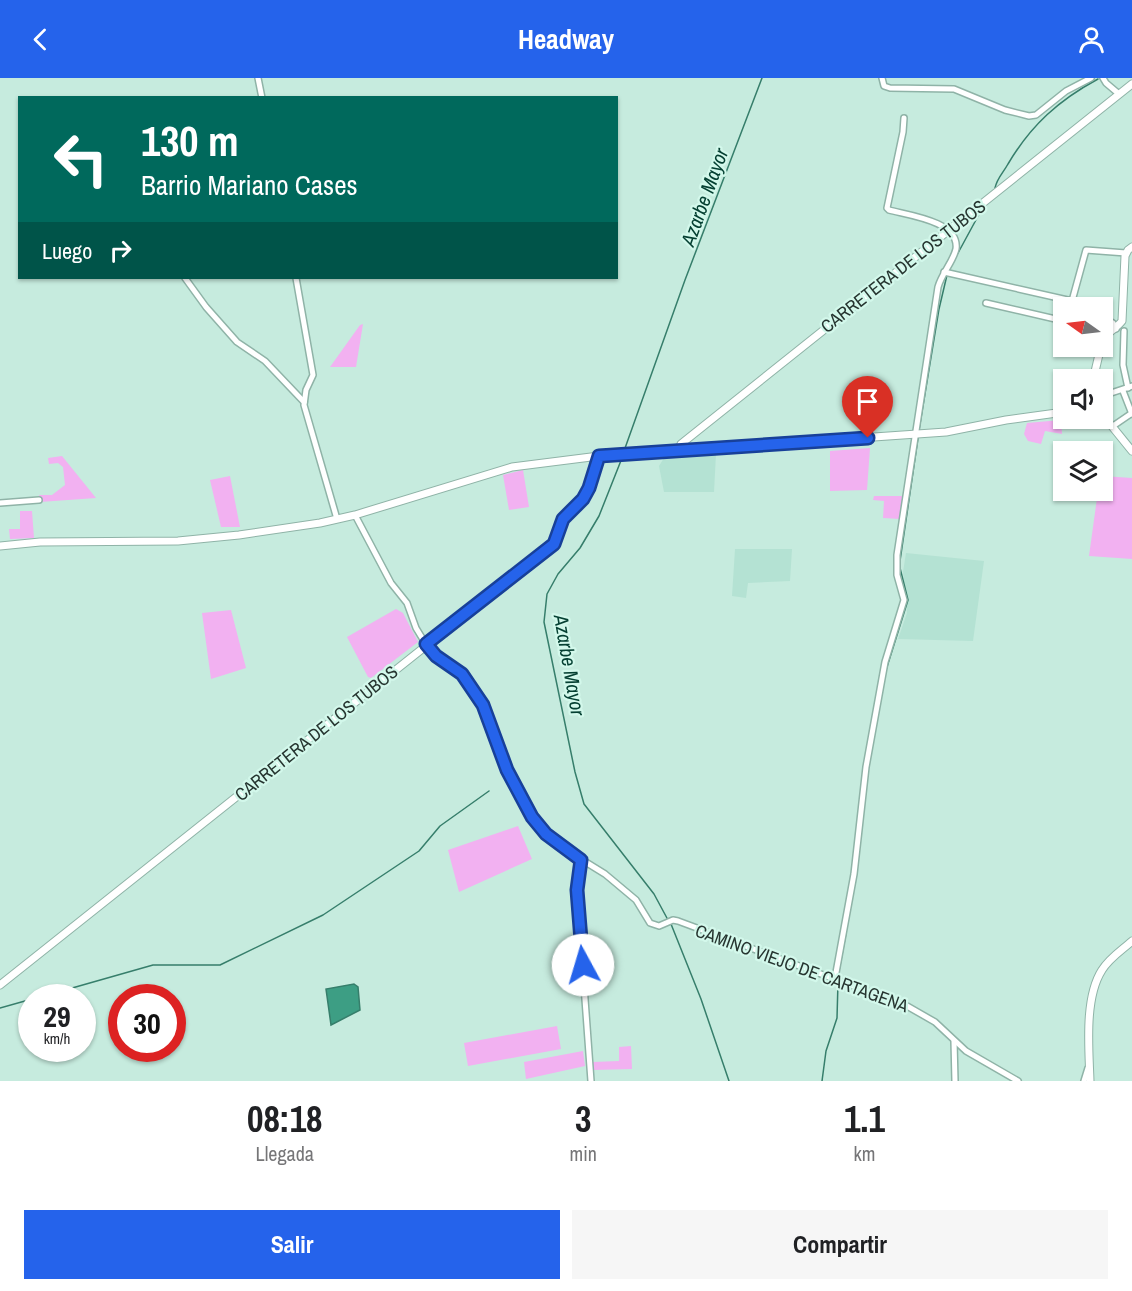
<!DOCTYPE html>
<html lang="es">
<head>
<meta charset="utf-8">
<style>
	body { margin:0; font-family:"Archivo Narrow",sans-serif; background:#f6f6f6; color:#202124; height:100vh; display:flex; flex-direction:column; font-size:22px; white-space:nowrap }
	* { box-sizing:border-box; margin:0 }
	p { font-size:20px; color:#757577 }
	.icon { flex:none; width:33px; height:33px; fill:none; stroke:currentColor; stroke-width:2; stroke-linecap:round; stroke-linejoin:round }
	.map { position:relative; height:1003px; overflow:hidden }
	.drawer { display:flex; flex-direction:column; background:#fff; flex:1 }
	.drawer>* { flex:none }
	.guide { position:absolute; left:18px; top:18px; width:600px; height:183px; border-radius:0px; box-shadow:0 2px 4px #0004; background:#00695c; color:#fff; overflow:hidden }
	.needle { width:39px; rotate:284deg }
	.controls { position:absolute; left:1053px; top:219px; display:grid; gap:12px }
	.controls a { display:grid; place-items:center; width:60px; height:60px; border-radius:0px; background:#fff; box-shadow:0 2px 4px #0004; font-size:30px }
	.speed { position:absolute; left:18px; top:906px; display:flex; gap:12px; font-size:30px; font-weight:700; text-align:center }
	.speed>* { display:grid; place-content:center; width:78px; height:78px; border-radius:50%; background:#fff; box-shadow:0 2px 4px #0004; line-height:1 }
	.speed small { font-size:15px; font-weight:400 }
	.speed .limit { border:9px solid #d22; background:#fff; color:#111 }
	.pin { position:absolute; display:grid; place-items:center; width:51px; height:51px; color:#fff; margin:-62px -26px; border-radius:50% 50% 50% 0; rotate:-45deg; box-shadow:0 0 6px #0007 }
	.pin .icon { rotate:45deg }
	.me { position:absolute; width:66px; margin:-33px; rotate:354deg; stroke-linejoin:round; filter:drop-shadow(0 0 4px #0008) }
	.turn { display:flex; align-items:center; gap:21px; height:126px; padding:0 24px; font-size:27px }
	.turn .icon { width:78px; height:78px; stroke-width:2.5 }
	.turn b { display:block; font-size:42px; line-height:51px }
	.then { display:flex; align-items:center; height:57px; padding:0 24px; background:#0003; gap:12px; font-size:22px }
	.eta { display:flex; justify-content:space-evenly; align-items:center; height:102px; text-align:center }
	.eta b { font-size:36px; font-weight:700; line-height:42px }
	.primary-button { display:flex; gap:12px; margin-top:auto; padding:12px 24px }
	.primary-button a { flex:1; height:69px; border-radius:0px; background:#2563eb; color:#fff; font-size:24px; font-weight:700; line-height:69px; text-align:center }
	.primary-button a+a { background:#f6f6f6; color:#202124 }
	header { display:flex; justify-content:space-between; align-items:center; height:78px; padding:0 24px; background:#2563eb; color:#fff; font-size:27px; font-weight:700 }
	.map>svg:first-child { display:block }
	.built { fill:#b4e2d3 }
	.green { fill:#f2b1f1 }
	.water { fill:#3d9e84; stroke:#367e6b; stroke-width:1.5 }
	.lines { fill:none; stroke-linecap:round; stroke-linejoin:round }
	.stream { stroke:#367e6b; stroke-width:1.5 }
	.street-casing { stroke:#8fb3a7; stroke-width:8 }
	.secondary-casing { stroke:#8fb3a7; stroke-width:9 }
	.street { stroke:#fff; stroke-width:5 }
	.secondary { stroke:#fff; stroke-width:7 }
	.route-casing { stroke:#184099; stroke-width:15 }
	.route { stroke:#2563eb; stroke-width:10 }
	.labels { text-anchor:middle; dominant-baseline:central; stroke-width:4.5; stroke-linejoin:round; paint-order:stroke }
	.street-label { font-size:18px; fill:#263530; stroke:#d3f8eb }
	.water-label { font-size:20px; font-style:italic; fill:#054032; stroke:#d3f8eb }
</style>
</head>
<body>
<header><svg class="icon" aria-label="back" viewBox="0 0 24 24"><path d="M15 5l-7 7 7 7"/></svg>Headway<svg class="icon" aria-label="person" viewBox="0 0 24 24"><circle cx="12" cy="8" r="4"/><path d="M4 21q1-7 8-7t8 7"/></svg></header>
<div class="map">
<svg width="1132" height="1003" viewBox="0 0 1132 1003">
	<rect width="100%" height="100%" fill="#c6ebde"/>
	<g class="built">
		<polygon points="716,376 714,414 664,414 659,388 664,380"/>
		<polygon points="735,471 792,471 790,503 748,505 746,520 732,518"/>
		<polygon points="906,475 984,483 973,563 898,561 907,535 903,494"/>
	</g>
	<g class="green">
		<polygon points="363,246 356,289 330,289 360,247"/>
		<polygon points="1061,342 1062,356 1045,353 1041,366 1028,363 1024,356 1027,345"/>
		<polygon points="870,370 867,412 830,413 830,373"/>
		<polygon points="62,378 96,420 40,424 39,417 52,417 65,407 63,389 58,385 49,386 48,380"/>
		<polygon points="523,392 529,429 509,432 503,397"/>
		<polygon points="230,398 240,449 221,449 210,402"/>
		<polygon points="1103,398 1132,400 1132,481 1089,478 1098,413 1102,412"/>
		<polygon points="874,418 904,418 900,441 883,440 884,423 873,422"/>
		<polygon points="20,433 32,433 34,460 10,461 9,451 20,451"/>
		<polygon points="396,531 403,535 418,564 371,600 368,599 347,559"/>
		<polygon points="231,532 246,590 211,601 202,535"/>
		<polygon points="518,748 532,781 459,814 448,772"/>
		<polygon points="557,948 561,971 468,988 464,965"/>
		<polygon points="631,968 632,991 593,992 593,984 619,983 619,969"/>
		<polygon points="583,973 585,988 526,1001 524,984"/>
	</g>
	<polygon class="water" points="354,906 358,909 360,932 331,947 326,911"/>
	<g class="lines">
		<g class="stream">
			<path d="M995 110C997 100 1003 95 1008 86 1031 47 1059 22 1098 1"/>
			<polyline points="958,175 983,129"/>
			<polyline points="919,352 939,231 947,197"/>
			<polyline points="624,373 685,202 762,0"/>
			<polyline points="622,380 599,438 580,470 558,496 547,516 544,544 575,694 584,726 654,816 668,842"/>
			<polyline points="900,483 918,360"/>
			<polyline points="886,592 908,522 900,490"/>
			<polyline points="671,846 701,921 729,1003"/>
			<polyline points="838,898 846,855"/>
			<polyline points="37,920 153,887 220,887 323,837 419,773 440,748 489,713"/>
			<polyline points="0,930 32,921"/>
			<polyline points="822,1003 826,973 837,940 838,904"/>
		</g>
		<g class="street-casing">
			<g id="street">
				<polyline points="258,0 262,20"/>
				<polyline points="882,0 884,8 890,10 954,11 1005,32 1029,38 1036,37 1066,13 1091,0"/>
				<polyline points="1103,0 1106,5 1119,16"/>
				<polyline points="944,194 1072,223 1089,230"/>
				<polyline points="185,200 206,229 237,264 265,283 304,324"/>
				<polyline points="296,200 313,297 306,312 304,327 337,441"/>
				<polyline points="1072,223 1086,172 1126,175"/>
				<polyline points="986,225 1064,243"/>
				<polyline points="1102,238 1113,245 1116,251"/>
				<polyline points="1124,253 1123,287 1128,310"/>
				<polyline points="1123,313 1132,336"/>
				<polyline points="1102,318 1132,308"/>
				<polyline points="1113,348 1132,335"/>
				<polyline points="0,425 39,422"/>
				<polyline points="355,437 391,505 407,525 416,550 430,573 462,596 483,626 507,692 532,739 546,756 571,775 605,796 636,822 650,845 659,848 673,842 678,843 907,928 935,944 966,973 1018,1003"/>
				<polyline points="581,782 577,812 591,1003"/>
				<path d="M835 900 854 796 866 689 885 584 904 522 897 497V477L938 209C942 195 953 184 956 171 960 143 907 137 889 132L887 130 903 54 904 40"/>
				<polyline points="954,963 955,1003"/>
				<polyline points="1084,1003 1088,990"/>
			</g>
		</g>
		<g class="secondary-casing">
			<g id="secondary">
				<path d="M1102 263C1107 254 1116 251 1122 243L1125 178 1128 172 1132 169"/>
				<polyline points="1093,302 1101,268"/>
				<polyline points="1102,336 1132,373"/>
				<polyline points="678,374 681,366 1132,6"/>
				<polyline points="0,468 40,464 178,463 239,457 320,445 355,437 512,389 599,378 946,354 1006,342 1064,334"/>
				<polyline points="0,907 554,466 563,441 583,421 589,410 599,378"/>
				<path d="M1090 1003C1089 971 1084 920 1102 892 1109 880 1122 872 1132 863"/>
			</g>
		</g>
		<use href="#street" class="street"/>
		<use href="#secondary" class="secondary"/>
	</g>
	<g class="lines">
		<g class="route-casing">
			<polyline id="route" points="583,887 577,812 581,782 546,756 532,739 507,692 483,627 462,596 436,578 426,566 554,466 563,441 583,421 589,410 599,378 868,360"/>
		</g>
		<use href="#route" class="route"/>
	</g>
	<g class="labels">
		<g class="street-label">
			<text transform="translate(903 188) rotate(-38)">CARRETERA DE LOS TUBOS</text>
			<text transform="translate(316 655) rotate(-39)">CARRETERA DE LOS TUBOS</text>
			<text transform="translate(802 890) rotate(20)">CAMINO VIEJO DE CARTAGENA</text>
		</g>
		<g class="water-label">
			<text transform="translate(704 119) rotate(-70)">Azarbe Mayor</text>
			<text transform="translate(570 587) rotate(80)">Azarbe Mayor</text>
		</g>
	</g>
</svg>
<div class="controls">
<a><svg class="needle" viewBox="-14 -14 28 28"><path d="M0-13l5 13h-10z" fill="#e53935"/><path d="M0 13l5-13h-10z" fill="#757577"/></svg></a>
<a><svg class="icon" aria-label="sound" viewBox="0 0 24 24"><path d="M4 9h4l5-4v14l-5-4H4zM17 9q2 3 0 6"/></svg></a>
<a><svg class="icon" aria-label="layers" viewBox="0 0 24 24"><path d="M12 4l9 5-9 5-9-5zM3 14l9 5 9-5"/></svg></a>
</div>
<div class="speed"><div>29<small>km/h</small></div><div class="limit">30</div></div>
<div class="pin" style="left:868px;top:360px;background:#d93025"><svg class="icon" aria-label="arrive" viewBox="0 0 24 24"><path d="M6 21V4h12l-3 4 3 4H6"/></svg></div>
<svg class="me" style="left:583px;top:887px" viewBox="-20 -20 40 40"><circle r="19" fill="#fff"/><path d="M0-13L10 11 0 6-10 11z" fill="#2563eb"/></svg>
<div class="guide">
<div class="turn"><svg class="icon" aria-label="left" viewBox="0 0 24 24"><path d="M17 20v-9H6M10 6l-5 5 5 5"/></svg><div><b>130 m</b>Barrio Mariano Cases</div></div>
<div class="then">Luego<svg class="icon" aria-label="right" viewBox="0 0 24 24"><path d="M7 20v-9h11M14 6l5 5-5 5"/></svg></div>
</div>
</div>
<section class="drawer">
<div class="eta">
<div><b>08:18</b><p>Llegada</p></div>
<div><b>3</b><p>min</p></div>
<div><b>1.1</b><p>km</p></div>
</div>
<div class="primary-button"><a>Salir</a><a>Compartir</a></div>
</section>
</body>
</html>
